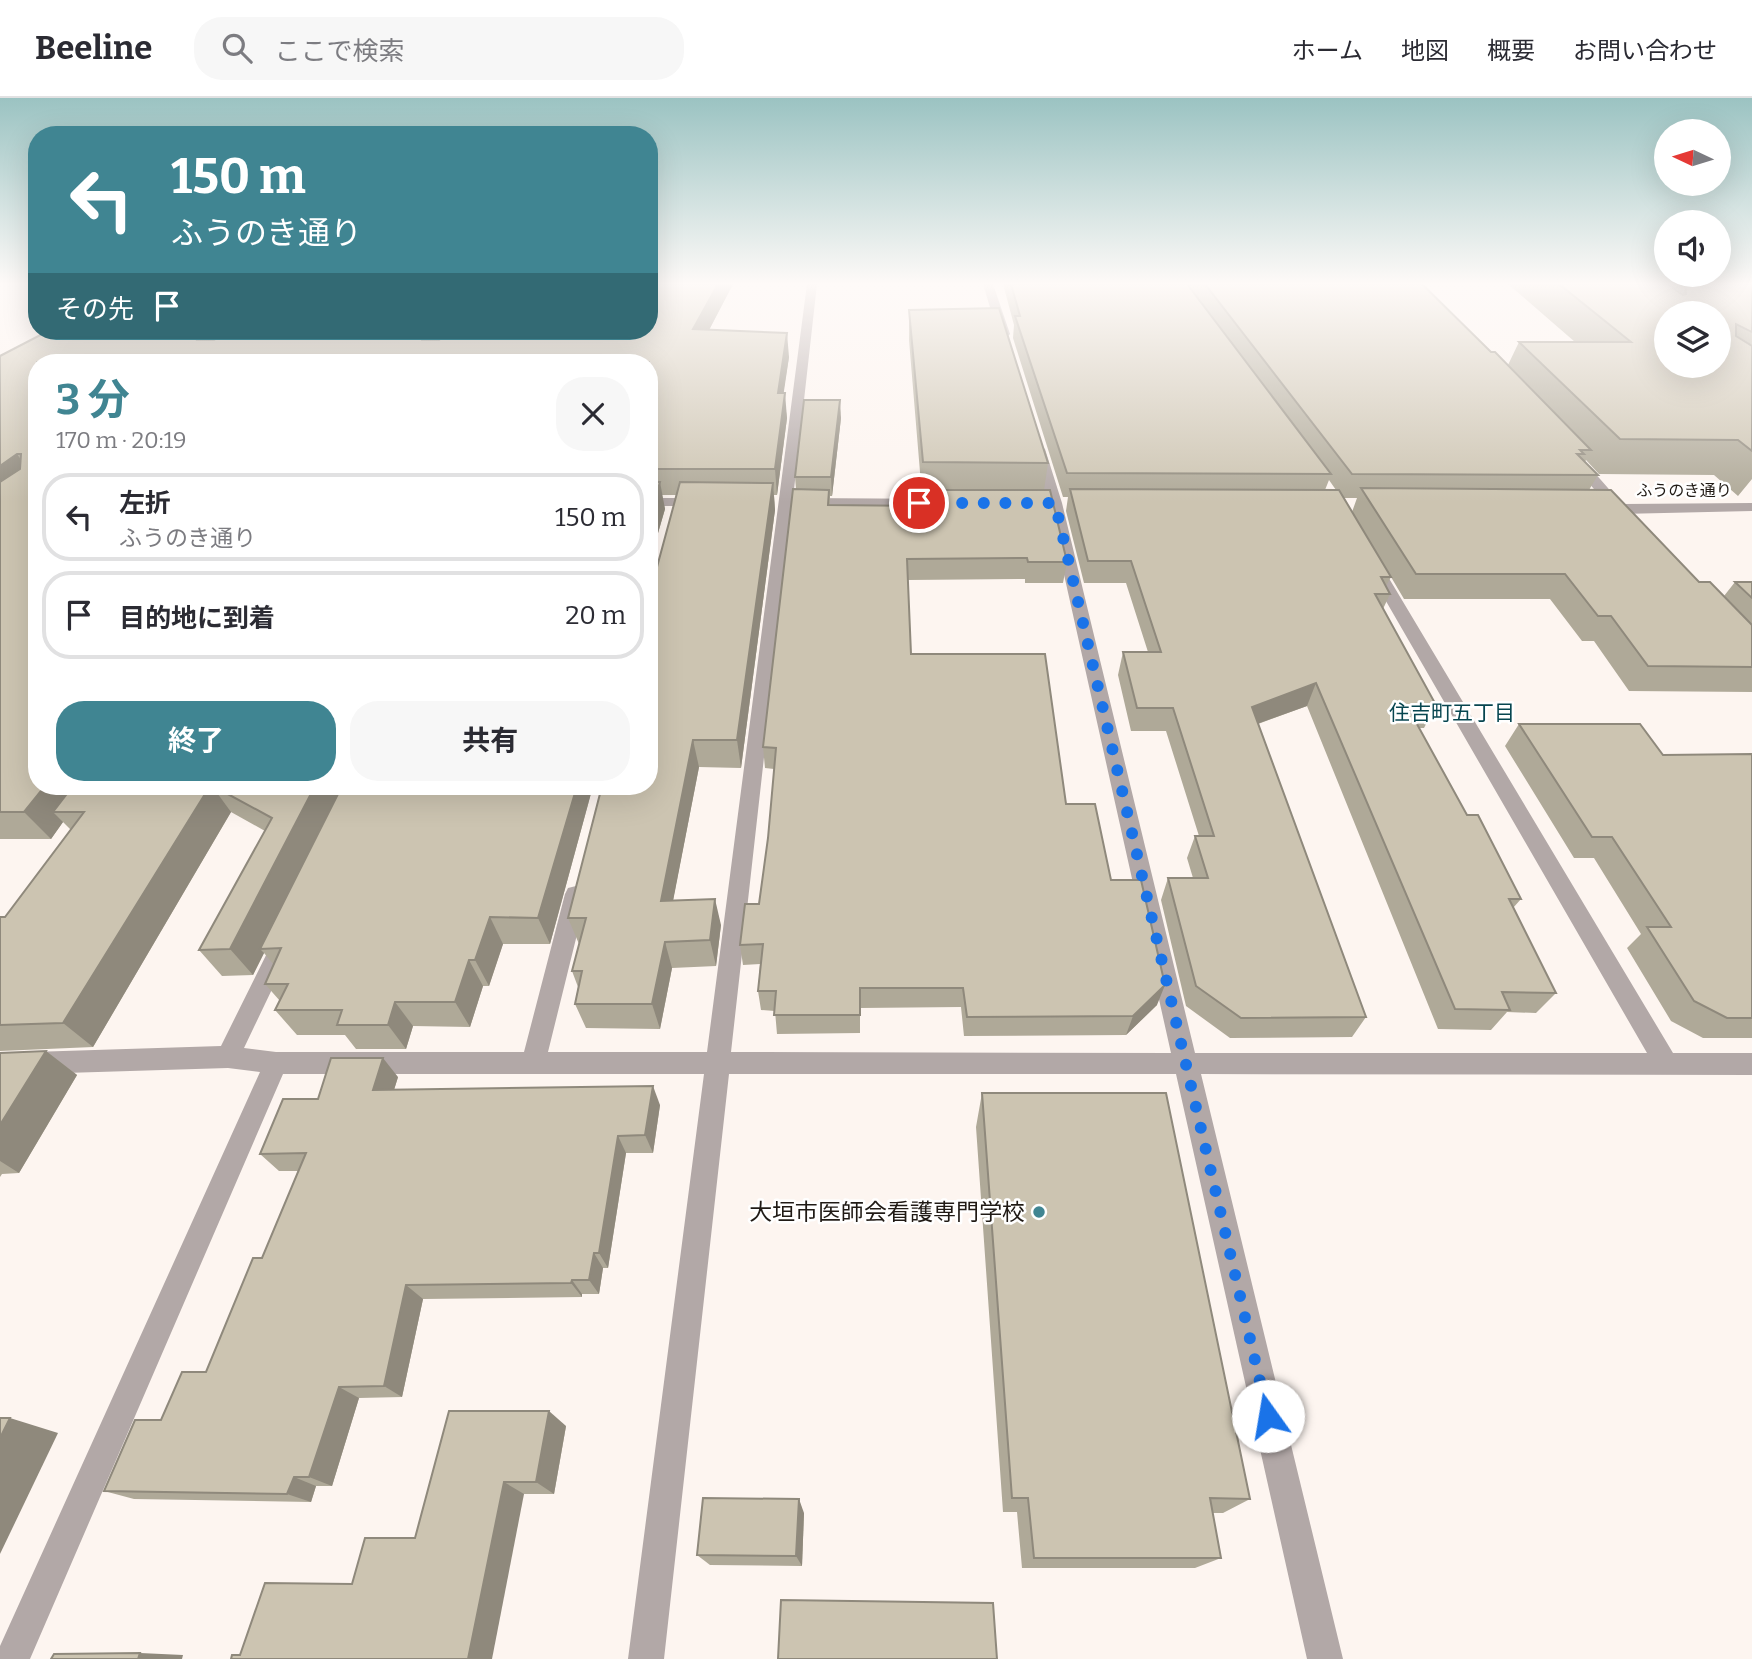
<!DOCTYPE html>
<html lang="ja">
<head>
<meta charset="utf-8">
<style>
	body { margin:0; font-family:Bitter,"Noto Sans JP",serif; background:#f7f7f7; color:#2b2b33; height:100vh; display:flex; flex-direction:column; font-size:26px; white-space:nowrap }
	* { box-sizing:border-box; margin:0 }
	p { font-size:23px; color:#7c7c81 }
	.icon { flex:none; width:38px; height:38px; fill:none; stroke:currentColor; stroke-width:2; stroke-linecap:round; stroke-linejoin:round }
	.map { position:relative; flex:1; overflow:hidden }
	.drawer { position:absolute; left:28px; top:256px; width:630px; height:441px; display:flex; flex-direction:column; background:#fff; border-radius:28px; box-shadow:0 7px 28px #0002 }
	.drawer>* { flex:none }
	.guide { position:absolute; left:28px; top:28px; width:630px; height:214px; border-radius:28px; box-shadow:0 7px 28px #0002; background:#408592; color:#fff; overflow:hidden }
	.needle { width:46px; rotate:274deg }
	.buttons { position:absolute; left:1654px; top:21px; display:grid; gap:14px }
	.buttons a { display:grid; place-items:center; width:77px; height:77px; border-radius:50%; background:#fff; box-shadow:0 7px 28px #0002; font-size:35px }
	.pin { position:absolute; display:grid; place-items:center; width:60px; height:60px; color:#fff; margin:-30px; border:4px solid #fff; border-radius:50%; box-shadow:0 2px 7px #0007 }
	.me { position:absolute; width:77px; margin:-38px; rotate:347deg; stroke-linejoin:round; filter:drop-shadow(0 0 5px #0008) }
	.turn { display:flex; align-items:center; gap:24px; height:147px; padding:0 28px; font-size:32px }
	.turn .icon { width:91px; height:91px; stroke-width:2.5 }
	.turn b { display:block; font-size:49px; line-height:60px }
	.then { display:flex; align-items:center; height:66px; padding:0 28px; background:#0003; gap:14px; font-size:26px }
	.round { display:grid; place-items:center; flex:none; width:74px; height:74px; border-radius:28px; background:#f7f7f7 }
	.head { display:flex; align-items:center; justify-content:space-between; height:119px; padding:0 28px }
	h1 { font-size:42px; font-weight:700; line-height:52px; color:#408592 }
	.button { display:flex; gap:14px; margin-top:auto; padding:14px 28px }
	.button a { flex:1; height:80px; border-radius:28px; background:#408592; color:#fff; font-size:28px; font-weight:700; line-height:80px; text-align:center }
	.button a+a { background:#f7f7f7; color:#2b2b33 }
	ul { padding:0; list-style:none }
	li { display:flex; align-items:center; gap:21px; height:88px; margin:0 14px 10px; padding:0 14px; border:4px solid #e1e1e2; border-radius:28px }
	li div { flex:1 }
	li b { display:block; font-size:26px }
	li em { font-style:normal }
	header { display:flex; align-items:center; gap:42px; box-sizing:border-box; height:98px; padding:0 35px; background:#fff; border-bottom:2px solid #e1e1e2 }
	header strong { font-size:33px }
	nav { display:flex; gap:38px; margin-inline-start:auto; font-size:24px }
	.search { width:490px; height:63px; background:#f7f7f7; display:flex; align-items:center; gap:18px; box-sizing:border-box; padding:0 24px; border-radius:28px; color:#7c7c81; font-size:26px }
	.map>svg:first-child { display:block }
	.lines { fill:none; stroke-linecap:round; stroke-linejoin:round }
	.minor { fill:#b2a8a7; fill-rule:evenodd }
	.wall { fill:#afa998; fill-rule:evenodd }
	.shaded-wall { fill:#8f897c }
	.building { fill:#ccc4b1; stroke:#8f897c; stroke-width:2; fill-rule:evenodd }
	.route { stroke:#1a73e8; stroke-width:12; stroke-dasharray:0 21.6 }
	.poi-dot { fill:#408592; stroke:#fff; stroke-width:2.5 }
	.labels { text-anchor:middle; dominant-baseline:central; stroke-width:5; stroke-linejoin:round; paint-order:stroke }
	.far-street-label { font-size:16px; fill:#201a15; stroke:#fff }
	.neighbourhood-label { font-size:21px; fill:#074650; stroke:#fff }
	.near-poi-label { font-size:23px; fill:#201a15; stroke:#fff; text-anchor:end }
</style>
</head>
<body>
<header>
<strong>Beeline</strong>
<div class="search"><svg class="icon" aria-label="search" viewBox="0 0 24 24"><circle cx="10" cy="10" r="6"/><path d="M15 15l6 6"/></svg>ここで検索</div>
<nav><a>ホーム</a><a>地図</a><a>概要</a><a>お問い合わせ</a></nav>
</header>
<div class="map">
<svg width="1752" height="1561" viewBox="0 0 1752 1561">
	<rect width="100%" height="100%" fill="#fdf5f0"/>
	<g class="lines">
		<g class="minor">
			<polygon points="807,186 817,186 731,954 1171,955 1048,405 1031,351 1038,347 1045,351 1062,405 1195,955 1647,955 1368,472 1376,467 1384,472 1673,955 1752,955 1752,977 1201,976 1343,1561 1307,1561 1176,976 729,976 664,1561 628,1561 704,976 283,976 30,1561 0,1561 0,1548 260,974 228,970 0,977 0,955 221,948 277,835 285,832 293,835 296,841 244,950 276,954 524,954 565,796 568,790 576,788 584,790 587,796 548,954 707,954"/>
			<polygon points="983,186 993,186 1010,236 1008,238 998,236"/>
			<polygon points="1574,356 1579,357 1622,406 1752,405 1752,413 1620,416 1595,413 1595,407 1607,406 1567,360"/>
			<polygon points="649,400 703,400 710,404 703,408 649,408"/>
			<polygon points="802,400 952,401 959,405 952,409 797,407 797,401"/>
		</g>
	</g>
	<g class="wall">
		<polygon points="649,186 733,186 709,232 789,259 783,295 787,320 777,397 774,397 775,412 741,670 699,669 673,802 721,827 716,868 672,870 660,931 586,930 575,906 578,889 572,873 579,846 568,820 676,397 662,397 665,411 649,466 649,264 37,264 37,688 593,688 550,846 503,846 489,888 483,888 470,929 413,928 406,951 356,951 345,937 297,937 275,912 280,903 265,886 274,867 264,855 253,877 222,878 199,852 265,733 231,714 93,949 0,953 0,819 5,819 71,732 63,724 51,741 0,741 0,258 649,233"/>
		<path d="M1003 186H1422L1491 254 1508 267 1519 244H1575L1508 186H1752V381L1738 398 1714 377 1599 376 1586 362 1585 364 1598 377 1589 392 1699 484 1724 498 1735 484H1752V594L1629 593 1594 543H1582L1550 501H1404L1391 479 1386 488 1390 496 1383 511 1436 607 1424 630H1419L1467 717 1521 801 1513 810 1556 895 1536 915 1507 914 1491 932 1438 931 1307 608 1258 626 1366 919 1352 939 1230 940 1186 908 1161 802 1168 780H1193L1187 760 1195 738H1199L1166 633H1131L1118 577 1123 554H1148L1126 485H1084L1066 413 1068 399H1063L1013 240 1014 227ZM1329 382 1336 392H1325ZM1344 400H1357L1352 414Z"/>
		<polygon points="909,212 1048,365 1044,392 1067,464 1063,485 1025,485 1025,481 908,482 911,556 1066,706 1111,782 1157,907 1126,937 964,938 961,909 860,910 860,935 777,936 775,913 761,912 758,893 760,866 743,867 740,847 759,806 768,740 774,671 765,670 763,649 796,391 795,379 841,320 832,398 830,398 830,407 923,408 923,398 922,398 909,242"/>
		<polygon points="1519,626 1663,657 1752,656 1752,940 1703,940 1671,923 1627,850 1641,836 1594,760 1574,760 1505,648"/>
		<polygon points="46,953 77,977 19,1075 2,1076 0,1079 0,955"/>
		<polygon points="398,979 394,992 660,1007 653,1055 626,1055 608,1170 603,1170 599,1196 582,1196 582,1199 423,1201 402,1299 359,1300 332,1388 316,1388 311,1404 134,1401 104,1393 161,1322 206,1274 262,1160 298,1073 279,1073 260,1056 318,1001"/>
		<polygon points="982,995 1250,1401 1223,1415 1212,1415 1221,1460 1195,1470 1022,1470 1017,1414 1003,1414 976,1029"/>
		<polygon points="566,1328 554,1396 524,1396 240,1557 352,1486"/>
		<polygon points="804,1415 802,1468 710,1467 697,1457"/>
	</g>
	<g class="shaded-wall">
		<polygon points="718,186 733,186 697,255 693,231"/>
		<polygon points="205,233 253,233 210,262 197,242 198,238"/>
		<polygon points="429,233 463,233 430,262 422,242 422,238"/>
		<polygon points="787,235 789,259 780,320 778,295"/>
		<polygon points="785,295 787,320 777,397 775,371"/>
		<polygon points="840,302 841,320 832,398 831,379"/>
		<polygon points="17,356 35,382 0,407 0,368"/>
		<polygon points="660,384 665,411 649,466 649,421"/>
		<polygon points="773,385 775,412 741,670 737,642"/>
		<polygon points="1316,585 1307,608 1243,631 1252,609"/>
		<polygon points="693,642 699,669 668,829 661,803"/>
		<polygon points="45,688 91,688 53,714 63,724 51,741 24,714"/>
		<polygon points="210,688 212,688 231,714 93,949 63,925"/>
		<polygon points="315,688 344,688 260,851 264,855 253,877 230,851"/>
		<polygon points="577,688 593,688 550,846 538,820"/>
		<polygon points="715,801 721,827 716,868 710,842"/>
		<polygon points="490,819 503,846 489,888 475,862"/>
		<polygon points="665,844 672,870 660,931 652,906"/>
		<polygon points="469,862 483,888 470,929 455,904"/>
		<polygon points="1165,887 1157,907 1126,937 1133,918"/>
		<polygon points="395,904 413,928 406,951 388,927"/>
		<polygon points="46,953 77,977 19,1075 0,1063 0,1027"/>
		<polygon points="383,960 398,979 388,1011 373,992"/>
		<polygon points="653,988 660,1007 653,1055 645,1037"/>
		<polygon points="618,1038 626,1055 608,1170 599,1155"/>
		<polygon points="594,1155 603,1170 599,1196 589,1182"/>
		<polygon points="572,1182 582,1196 582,1199 571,1185"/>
		<polygon points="406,1187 423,1201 402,1299 384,1288"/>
		<polygon points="339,1289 359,1300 332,1388 309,1379"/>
		<polygon points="549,1313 566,1328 554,1396 536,1384"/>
		<polygon points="10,1320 58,1335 0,1456 0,1340"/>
		<polygon points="294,1379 316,1388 311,1404 287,1396"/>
		<polygon points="504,1384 524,1396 492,1561 468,1561"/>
		<polygon points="799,1401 804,1415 802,1468 796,1458"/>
		<polygon points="140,1555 183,1557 182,1561 138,1561"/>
	</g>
	<g class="building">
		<polygon points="649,186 718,186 693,231 787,235 778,295 785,295 775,371 649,371 649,264 37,264 37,688 45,688 24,714 0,714 0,384 20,371 21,356 17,356 0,368 0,258 48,233 205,233 198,238 197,242 214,242 228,233 429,233 422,238 422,242 439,242 450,233 649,233"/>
		<polygon points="1011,186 1187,186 1331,376 1067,375 1015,218 1020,218"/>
		<polygon points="1205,186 1422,186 1491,254 1495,254 1591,352 1580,352 1584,356 1577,356 1598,377 1352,376"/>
		<path d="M1559 186H1667L1683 197 1686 196 1685 186H1752V234L1736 226V238L1752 248V353L1738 342 1620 341 1519 244H1631ZM1666 215H1718V268H1666Z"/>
		<polygon points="999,210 1048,365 923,364 909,212"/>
		<polygon points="804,302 840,302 831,379 795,379"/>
		<polygon points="649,384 660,384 649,421"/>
		<polygon points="680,384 773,385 737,642 693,642 661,803 715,801 710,842 665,844 652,906 575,906 582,873 572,873 586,820 568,820 602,688 649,688 649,483 654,480"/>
		<polygon points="1361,390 1611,392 1699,484 1710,484 1752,527 1752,569 1648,568 1611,518 1598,518 1565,476 1416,476"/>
		<polygon points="793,391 829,392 828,407 925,408 924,392 1050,392 1067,464 1028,464 1027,460 907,461 911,556 1045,556 1066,706 1095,706 1111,782 1141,782 1165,887 1133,918 967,919 963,890 860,890 860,917 774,917 776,893 758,893 763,846 740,847 745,806 759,806 768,740 776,650 763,649"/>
		<polygon points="1070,391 1339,392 1391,479 1381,479 1390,496 1375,496 1436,607 1407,608 1467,717 1478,717 1521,801 1509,801 1556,895 1502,894 1510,912 1455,911 1316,585 1252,609 1366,919 1241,920 1196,888 1168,780 1208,780 1195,738 1214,738 1173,610 1137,610 1123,554 1161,554 1131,463 1088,463"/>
		<polygon points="1735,484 1752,484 1752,500"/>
		<polygon points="1519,626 1640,626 1663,657 1752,656 1752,920 1727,920 1694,903 1647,829 1671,829 1612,739 1592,739"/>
		<polygon points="73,688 210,688 63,925 0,927 0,819 5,819 84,714 53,714"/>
		<polygon points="213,688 315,688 230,851 199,852 272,720"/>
		<polygon points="342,688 577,688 538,820 490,819 475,862 469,862 455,904 395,904 388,927 337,927 342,912 275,912 288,886 265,886 281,850 260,851"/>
		<polygon points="46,953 0,1027 0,955"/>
		<polygon points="331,960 383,960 373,992 653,988 645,1037 618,1038 599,1155 594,1155 589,1182 572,1182 571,1185 406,1187 384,1288 339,1289 309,1379 294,1379 287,1396 104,1393 135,1322 161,1322 182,1274 206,1274 253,1160 262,1160 306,1055 260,1056 283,1001 318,1001"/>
		<polygon points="982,995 1166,995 1250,1401 1210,1400 1221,1460 1034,1460 1028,1400 1012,1400"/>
		<polygon points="449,1313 549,1313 536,1384 504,1384 468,1561 231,1561 232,1557 240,1557 265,1485 352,1486 365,1440 415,1440"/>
		<polygon points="0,1320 10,1320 0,1340"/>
		<polygon points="703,1400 799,1401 796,1458 697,1457"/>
		<polygon points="781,1502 993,1505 997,1561 778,1561"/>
		<polygon points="140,1555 138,1561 51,1561 54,1556"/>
	</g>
	<linearGradient id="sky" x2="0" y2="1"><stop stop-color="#9bc3c2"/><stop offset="0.46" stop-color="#fefaf8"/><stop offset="1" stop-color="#fefaf8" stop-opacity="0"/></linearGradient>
	<rect width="1752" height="404" fill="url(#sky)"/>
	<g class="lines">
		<polyline class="route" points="919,405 1055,405 1268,1318"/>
	</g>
	<circle class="poi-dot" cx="1039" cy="1114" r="7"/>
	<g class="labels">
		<g class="far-street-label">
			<text x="1684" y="392">ふうのき通り</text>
		</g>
		<g class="neighbourhood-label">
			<text x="1452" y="615">住吉町五丁目</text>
		</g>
		<g class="near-poi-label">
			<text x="1025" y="1114">大垣市医師会看護専門学校</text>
		</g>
	</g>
</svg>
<div class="buttons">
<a><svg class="needle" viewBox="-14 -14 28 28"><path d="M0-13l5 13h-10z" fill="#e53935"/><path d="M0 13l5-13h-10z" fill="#7c7c81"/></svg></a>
<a><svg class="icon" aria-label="sound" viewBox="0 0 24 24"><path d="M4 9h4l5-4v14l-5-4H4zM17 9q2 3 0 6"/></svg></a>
<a><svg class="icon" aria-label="layers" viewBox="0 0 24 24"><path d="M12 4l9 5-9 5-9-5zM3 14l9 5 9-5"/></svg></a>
</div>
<div class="pin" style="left:919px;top:405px;background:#d93025"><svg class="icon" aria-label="arrive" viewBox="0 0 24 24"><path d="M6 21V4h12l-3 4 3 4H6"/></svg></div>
<svg class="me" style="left:1268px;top:1318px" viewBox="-20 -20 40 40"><circle r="19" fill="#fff"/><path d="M0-13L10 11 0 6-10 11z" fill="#1a73e8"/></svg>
<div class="guide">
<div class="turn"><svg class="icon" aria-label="left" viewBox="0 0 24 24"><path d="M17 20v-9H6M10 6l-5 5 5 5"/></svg><div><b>150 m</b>ふうのき通り</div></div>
<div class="then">その先<svg class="icon" aria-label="arrive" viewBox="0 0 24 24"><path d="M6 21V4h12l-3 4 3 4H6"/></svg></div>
</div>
<section class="drawer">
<div class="head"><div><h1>3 分</h1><p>170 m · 20:19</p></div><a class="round"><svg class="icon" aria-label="close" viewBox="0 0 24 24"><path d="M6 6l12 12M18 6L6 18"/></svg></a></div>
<ul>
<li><svg class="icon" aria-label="left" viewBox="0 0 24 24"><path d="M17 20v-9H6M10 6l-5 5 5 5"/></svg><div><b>左折</b><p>ふうのき通り</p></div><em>150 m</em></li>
<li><svg class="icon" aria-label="arrive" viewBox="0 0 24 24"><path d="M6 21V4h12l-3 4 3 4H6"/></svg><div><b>目的地に到着</b></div><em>20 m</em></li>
</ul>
<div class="button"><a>終了</a><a>共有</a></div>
</section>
</div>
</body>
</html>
